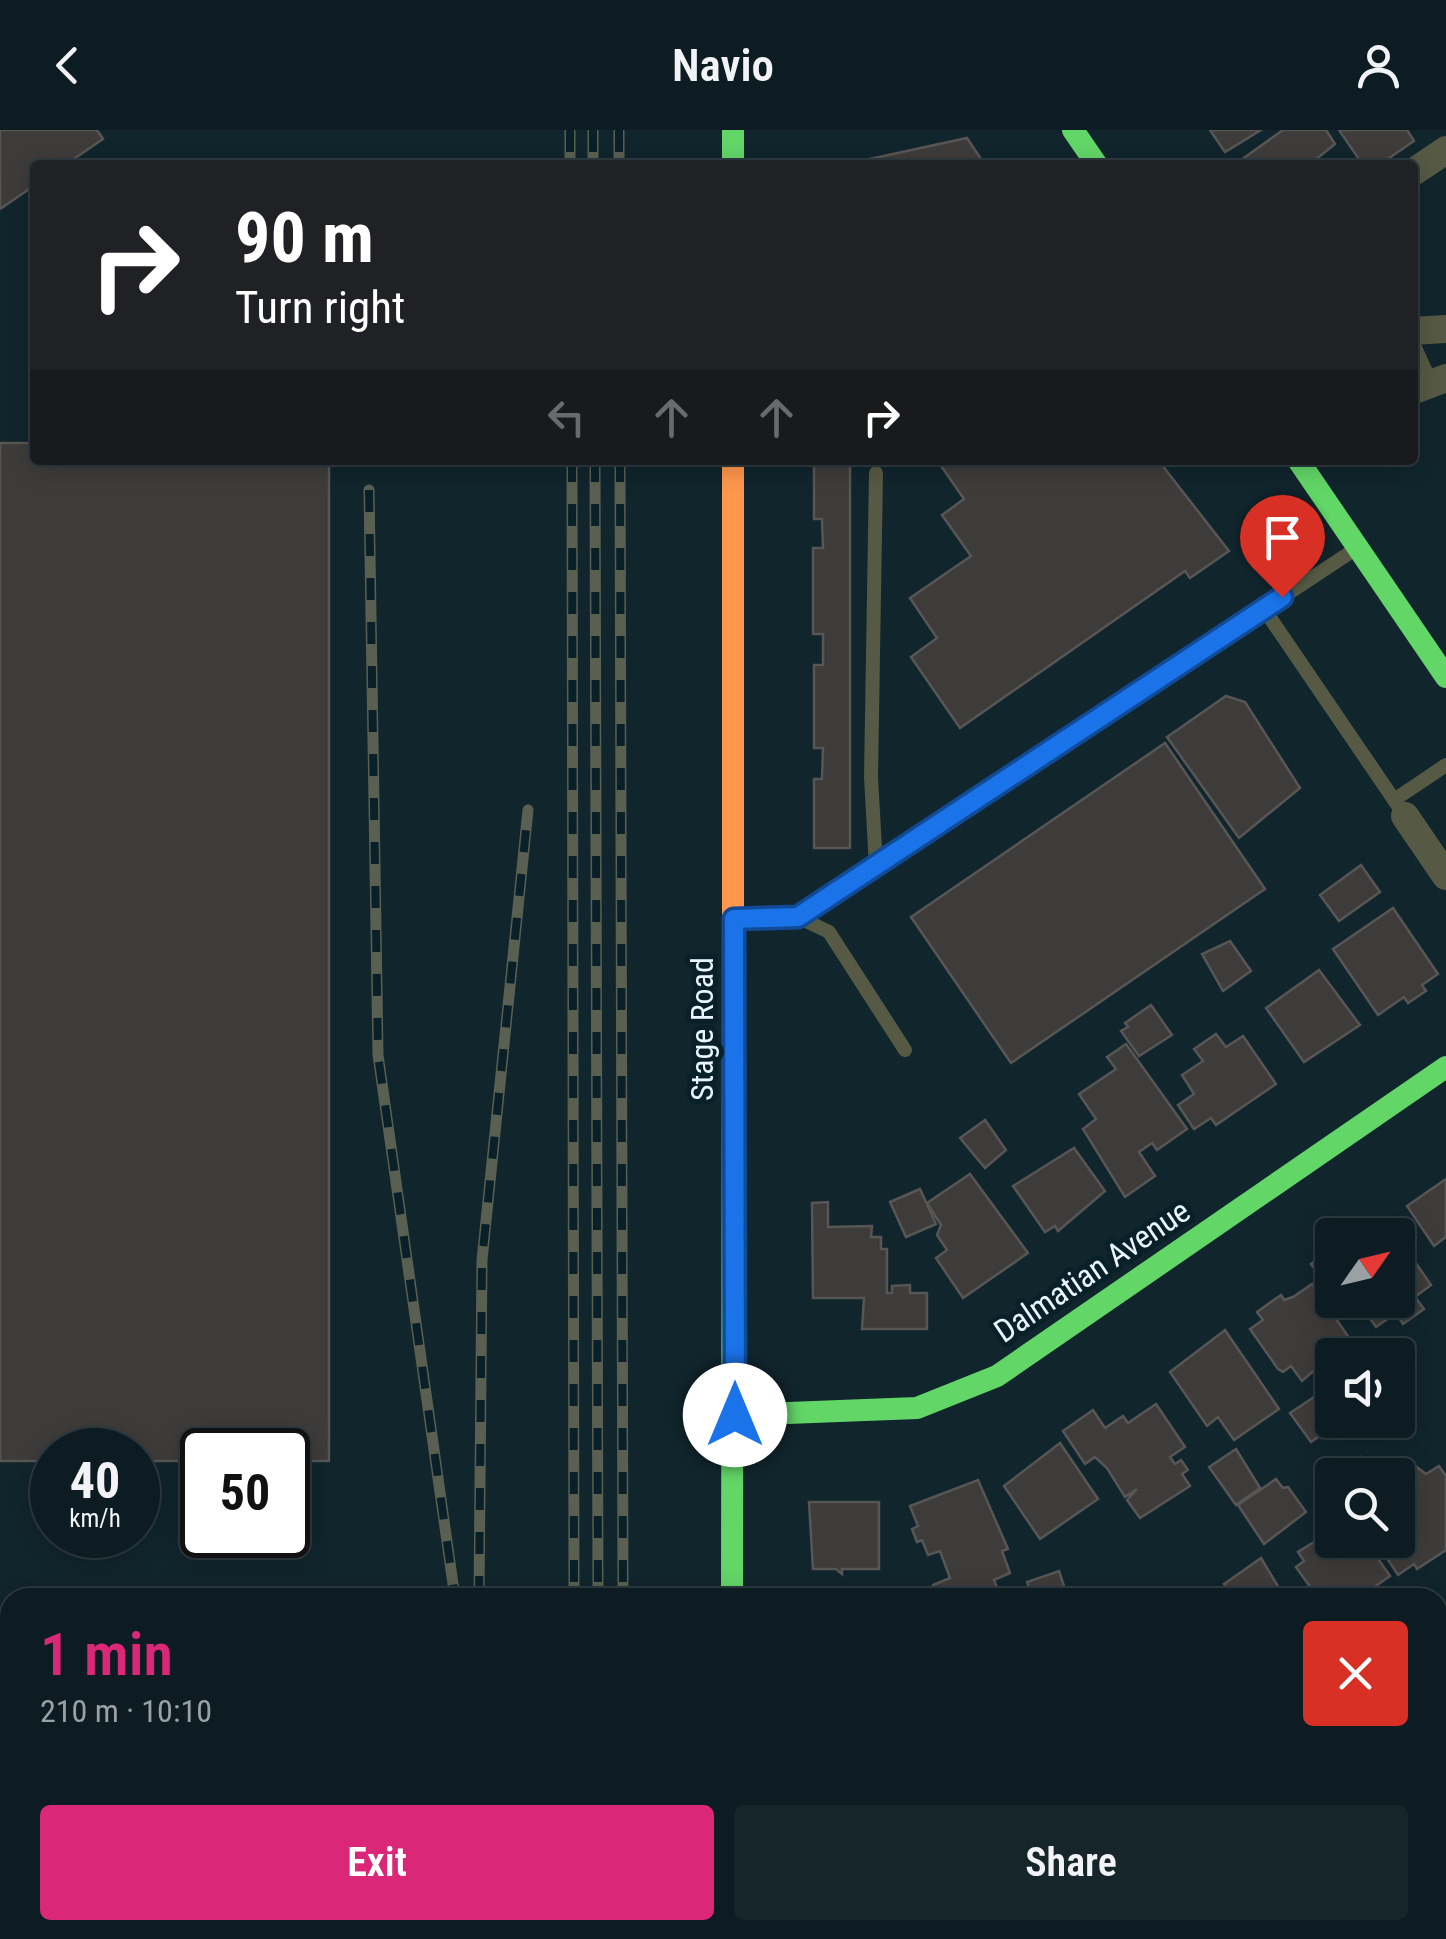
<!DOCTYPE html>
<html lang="en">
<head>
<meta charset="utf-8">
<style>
	body { margin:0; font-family:"Roboto Condensed",sans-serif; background:#16252a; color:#f1f3f6; height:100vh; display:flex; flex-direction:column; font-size:38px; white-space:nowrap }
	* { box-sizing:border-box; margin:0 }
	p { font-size:32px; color:#9aa1a5 }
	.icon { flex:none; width:55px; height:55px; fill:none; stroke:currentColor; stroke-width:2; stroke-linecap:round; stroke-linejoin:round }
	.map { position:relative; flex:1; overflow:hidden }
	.sheet { position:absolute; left:0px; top:1458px; width:1448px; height:352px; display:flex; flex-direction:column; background:#0d1c22; border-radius:30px 30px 0 0; box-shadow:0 5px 25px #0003,0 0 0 2px #2d3a40 }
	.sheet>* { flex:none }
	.top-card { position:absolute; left:30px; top:30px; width:1388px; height:305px; border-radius:10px; box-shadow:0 5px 25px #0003,0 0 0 2px #2d3a40; background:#202124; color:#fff; overflow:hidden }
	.needle { width:65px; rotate:56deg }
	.controls { position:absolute; left:1315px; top:1088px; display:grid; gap:20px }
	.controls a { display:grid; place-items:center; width:100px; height:100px; border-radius:10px; background:#0d1c22; box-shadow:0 5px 25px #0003,0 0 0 2px #2d3a40; font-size:50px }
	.speed { position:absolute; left:30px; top:1298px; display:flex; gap:20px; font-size:50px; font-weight:700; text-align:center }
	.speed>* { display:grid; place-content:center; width:130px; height:130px; border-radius:50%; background:#0d1c22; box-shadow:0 5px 25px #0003,0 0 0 2px #2d3a40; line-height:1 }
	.speed small { font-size:25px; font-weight:400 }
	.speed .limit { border:5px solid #111; border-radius:15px; background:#fff; color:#111 }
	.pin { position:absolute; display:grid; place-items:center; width:85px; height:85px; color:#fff; margin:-102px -42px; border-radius:50% 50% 50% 0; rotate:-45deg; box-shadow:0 0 10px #0007 }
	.pin .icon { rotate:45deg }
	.me { position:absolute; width:110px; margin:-55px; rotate:0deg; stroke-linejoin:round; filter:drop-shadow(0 0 8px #0008) }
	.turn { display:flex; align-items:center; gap:35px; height:210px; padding:0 40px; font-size:45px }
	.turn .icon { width:130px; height:130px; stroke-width:2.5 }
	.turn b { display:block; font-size:70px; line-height:85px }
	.lanes { display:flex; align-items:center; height:95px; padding:0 40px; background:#0003; justify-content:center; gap:50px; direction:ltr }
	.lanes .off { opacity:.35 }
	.round { display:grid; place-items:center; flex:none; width:105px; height:105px; border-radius:10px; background:#16252a }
	.summary { display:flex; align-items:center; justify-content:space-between; height:170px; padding:0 40px }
	h1 { font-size:60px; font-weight:600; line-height:75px; color:#db2777 }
	.action { display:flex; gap:20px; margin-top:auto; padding:20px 40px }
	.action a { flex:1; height:115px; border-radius:10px; background:#db2777; color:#fff; font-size:40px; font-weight:600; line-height:115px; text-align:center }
	.action a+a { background:#16252a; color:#f1f3f6 }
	header { display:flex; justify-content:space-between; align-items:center; height:130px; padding:0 40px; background:#0d1c22; font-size:45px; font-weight:600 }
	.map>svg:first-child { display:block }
	.building { fill:#3d3c3a; stroke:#585655; stroke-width:2.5 }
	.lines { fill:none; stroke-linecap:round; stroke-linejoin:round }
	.lane { stroke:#565a44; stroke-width:14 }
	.street { stroke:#565a44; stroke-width:28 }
	.fast { stroke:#63d668; stroke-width:22 }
	.slow { stroke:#ff974d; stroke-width:22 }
	.rail-casing { stroke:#5a6051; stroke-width:11 }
	.rail { stroke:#0a2029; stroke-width:8; stroke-dasharray:22; stroke-linecap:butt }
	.route-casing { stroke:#114b97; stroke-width:25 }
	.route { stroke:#1a73e8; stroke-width:18 }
	.labels { text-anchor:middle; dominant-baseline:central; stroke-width:10; stroke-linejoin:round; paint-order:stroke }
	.street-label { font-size:32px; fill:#e9f6fd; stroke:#0a2029 }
</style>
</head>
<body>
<header><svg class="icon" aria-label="back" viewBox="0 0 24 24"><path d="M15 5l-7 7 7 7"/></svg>Navio<svg class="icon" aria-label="person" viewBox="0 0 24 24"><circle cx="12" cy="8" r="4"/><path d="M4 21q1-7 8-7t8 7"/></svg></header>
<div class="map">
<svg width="1446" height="1809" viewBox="0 0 1446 1809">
	<rect width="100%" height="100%" fill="#11252d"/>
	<g class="building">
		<polygon points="0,0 97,0 103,9 65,35 35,35 35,55 0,79"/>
		<polygon points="1210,0 1261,0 1225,22"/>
		<polygon points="1283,0 1326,0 1335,14 1309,35 1234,35"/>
		<polygon points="1339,0 1407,0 1414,11 1379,35 1363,35"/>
		<polygon points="967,8 985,35 842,35"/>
		<polygon points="0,313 35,313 35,330 329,330 329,1331 288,1331 288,1320 202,1320 202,1331 138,1331 138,1320 52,1320 52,1331 0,1331"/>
		<polygon points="814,330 850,330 850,718 814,718 814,649 822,649 823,618 814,618 814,535 823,535 823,504 813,504 813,418 823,418 822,389 814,389"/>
		<polygon points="937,330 1158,330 1229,421 1190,448 1185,441 960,598 911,527 937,508 910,468 971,426 942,385 964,369"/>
		<polygon points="1226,566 1245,572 1300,658 1239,708 1167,607"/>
		<polygon points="1165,613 1265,759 1011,933 911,787"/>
		<polygon points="1361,735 1380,762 1339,791 1320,765"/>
		<polygon points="1393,778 1438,844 1422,855 1426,861 1408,873 1404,867 1378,885 1333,819"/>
		<polygon points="1230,811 1251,841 1223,861 1202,824"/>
		<polygon points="1319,840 1360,895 1304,932 1266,878"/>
		<polygon points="1151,875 1172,905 1139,926 1121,901 1128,897 1125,893"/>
		<polygon points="1216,904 1226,917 1243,906 1276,954 1216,995 1211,988 1194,999 1178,975 1194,964 1182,945 1203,931 1194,919"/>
		<polygon points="1126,914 1187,999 1157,1020 1152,1013 1139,1022 1155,1046 1125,1067 1083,999 1096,989 1079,964 1116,939 1107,927"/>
		<polygon points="985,990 1006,1020 985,1038 960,1008"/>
		<polygon points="1074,1018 1105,1061 1058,1101 1055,1096 1045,1102 1013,1056"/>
		<polygon points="970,1044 1028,1123 963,1168 936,1128 947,1120 937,1105 941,1095 927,1073"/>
		<polygon points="1446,1049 1446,1107 1434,1116 1407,1076"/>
		<polygon points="920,1059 936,1094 906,1107 890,1072"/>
		<polygon points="828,1072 828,1097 872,1096 871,1107 881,1107 881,1119 887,1119 887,1163 892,1163 892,1156 910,1155 910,1163 927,1163 927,1199 862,1199 864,1168 813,1168 812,1073"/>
		<polygon points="1398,1107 1431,1155 1415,1167 1424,1179 1403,1194 1396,1183 1376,1197 1357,1170 1398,1170"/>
		<polygon points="1332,1118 1332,1163 1311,1134"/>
		<polygon points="1312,1154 1354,1215 1332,1225 1302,1251 1291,1236 1283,1242 1278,1239 1250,1199 1263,1190 1257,1182 1281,1165 1284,1170 1293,1167"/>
		<polygon points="1225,1200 1279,1279 1234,1310 1218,1287 1207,1296 1170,1242"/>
		<polygon points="1332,1255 1332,1290 1338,1293 1311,1312 1290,1283"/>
		<polygon points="1156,1274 1185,1317 1170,1327 1175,1334 1181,1330 1188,1340 1182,1344 1190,1356 1140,1388 1127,1370 1137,1359 1125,1367 1107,1338 1095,1327 1085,1334 1063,1301 1093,1280 1105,1298 1123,1286 1128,1293"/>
		<polygon points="1060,1313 1098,1369 1040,1409 1004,1356"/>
		<polygon points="1236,1319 1260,1358 1236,1375 1209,1337"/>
		<polygon points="1361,1327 1373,1345 1334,1345"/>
		<polygon points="1410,1332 1426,1344 1439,1336 1446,1346 1446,1420 1417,1439 1414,1434 1398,1445 1375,1410 1398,1410 1398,1389 1409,1381 1398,1364 1402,1362 1398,1345 1391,1345"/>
		<polygon points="1276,1349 1283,1358 1288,1357 1306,1382 1264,1414 1238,1375"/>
		<polygon points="978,1350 1008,1419 1002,1421 1010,1443 994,1450 997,1457 986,1461 988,1468 958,1468 955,1462 939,1468 905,1468 905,1463 935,1461 933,1455 950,1448 940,1421 928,1425 922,1410 917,1412 912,1399 918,1396 910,1376"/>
		<polygon points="809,1372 879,1372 879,1439 842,1439 842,1444 836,1439 813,1439"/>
		<polygon points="1332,1401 1332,1410 1365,1410 1390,1446 1359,1468 1318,1468 1296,1437 1304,1431 1298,1422"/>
		<polygon points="1261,1428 1285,1468 1234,1468 1224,1454"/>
		<polygon points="1059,1441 1068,1468 1033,1468 1027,1452"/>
		<polygon points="1446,1636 1446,1700 1438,1688 1438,1642"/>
		<rect x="54" y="1800" width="84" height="9"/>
		<polygon points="1123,1800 1161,1800 1165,1809 1127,1809"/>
		<polygon points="1192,1800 1220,1800 1224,1809 1173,1809"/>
		<polygon points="1256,1800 1345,1800 1332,1809 1261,1809"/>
		<polygon points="1360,1800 1394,1800 1399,1809 1360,1809 1356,1803"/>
	</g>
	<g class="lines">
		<g class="lane">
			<polyline points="1412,211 1431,253"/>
			<polyline points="876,343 871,647 876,736"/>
			<polyline points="1264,479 1405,686"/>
			<polyline points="1394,670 1446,635"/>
			<polyline points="798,787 829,802 905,920"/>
			<polyline points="734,789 798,787 1357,418"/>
			<polyline points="210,1800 210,1809"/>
			<polyline points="307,1800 308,1809"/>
		</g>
		<g class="street">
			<polyline points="1412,43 1446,20"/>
			<polyline points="1412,201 1446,199"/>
			<polyline points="1412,261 1446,248"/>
			<polyline points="1405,686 1446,746"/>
			<polyline points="1438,1519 1446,1514"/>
		</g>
		<g class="fast">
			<polyline points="733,0 733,35"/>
			<polyline points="1073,0 1097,35"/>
			<polyline points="1298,330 1446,547"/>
			<polyline points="735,1285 917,1278 997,1246 1446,937"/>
			<polyline points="732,1468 733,781"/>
			<polyline points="727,1800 727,1809"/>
		</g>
		<polyline class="slow" points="733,781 733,330"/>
		<g class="rail-casing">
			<g id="rail">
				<polyline points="570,0 570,35"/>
				<polyline points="593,0 593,35"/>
				<polyline points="619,0 619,35"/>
				<polyline points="572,330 574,1468"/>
				<polyline points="595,330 598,1468"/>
				<polyline points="620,330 623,1468"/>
				<polyline points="369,360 378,925 455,1468"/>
				<polyline points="479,1468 482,1130 528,680"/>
				<polyline points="479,1800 479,1809"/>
				<polyline points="574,1809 574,1800"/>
				<polyline points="598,1809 598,1800"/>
				<polyline points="622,1809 622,1800"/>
			</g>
		</g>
		<use href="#rail" class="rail"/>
	</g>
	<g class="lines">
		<g class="route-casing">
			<polyline id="route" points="735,1285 734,789 798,787 1282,467"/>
		</g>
		<use href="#route" class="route"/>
	</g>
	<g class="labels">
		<g class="street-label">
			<text transform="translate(702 899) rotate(-90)">Stage Road</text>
			<text transform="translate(1092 1141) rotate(-34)">Dalmatian Avenue</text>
		</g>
	</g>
</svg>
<div class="controls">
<a><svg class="needle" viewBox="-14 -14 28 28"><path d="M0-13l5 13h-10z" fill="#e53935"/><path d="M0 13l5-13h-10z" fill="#9aa1a5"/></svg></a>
<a><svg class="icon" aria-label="sound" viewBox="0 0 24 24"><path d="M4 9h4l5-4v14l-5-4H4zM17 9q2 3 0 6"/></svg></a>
<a><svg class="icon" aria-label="search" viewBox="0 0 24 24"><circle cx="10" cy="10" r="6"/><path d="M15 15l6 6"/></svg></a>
</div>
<div class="speed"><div>40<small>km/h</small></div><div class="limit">50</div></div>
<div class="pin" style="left:1282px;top:467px;background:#d93025"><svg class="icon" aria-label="arrive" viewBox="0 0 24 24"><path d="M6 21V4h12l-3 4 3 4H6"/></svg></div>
<svg class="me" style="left:735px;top:1285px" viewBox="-20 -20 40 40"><circle r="19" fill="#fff"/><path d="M0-13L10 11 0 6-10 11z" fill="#1a73e8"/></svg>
<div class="top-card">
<div class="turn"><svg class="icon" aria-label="right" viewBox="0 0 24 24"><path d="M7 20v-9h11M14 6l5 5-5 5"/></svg><div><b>90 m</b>Turn right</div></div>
<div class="lanes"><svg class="icon off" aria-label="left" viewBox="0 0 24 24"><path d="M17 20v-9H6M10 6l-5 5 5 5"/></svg><svg class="icon off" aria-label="ahead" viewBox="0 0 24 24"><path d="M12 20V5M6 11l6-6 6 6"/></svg><svg class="icon off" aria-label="ahead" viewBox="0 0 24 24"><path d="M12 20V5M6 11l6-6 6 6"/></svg><svg class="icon" aria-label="right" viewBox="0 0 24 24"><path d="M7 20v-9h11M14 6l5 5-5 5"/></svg></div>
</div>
<section class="sheet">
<div class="summary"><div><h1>1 min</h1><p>210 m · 10:10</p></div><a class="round" style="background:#d93025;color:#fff"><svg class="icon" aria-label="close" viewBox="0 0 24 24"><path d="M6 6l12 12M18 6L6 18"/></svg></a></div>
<div class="action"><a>Exit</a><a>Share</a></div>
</section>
</div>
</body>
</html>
